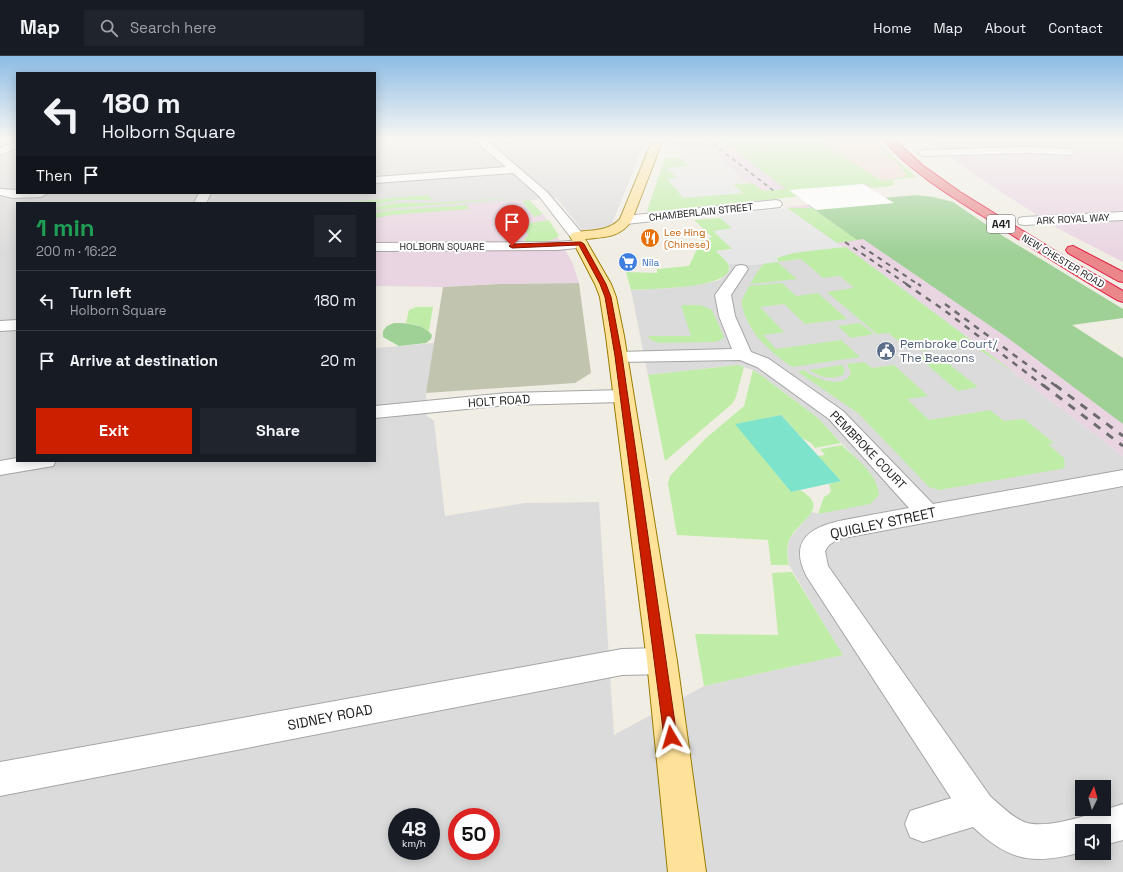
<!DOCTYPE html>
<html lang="en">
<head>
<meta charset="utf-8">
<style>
	body { margin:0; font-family:"Space Grotesk",sans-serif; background:#20242c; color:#f1f3f6; height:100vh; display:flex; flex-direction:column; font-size:15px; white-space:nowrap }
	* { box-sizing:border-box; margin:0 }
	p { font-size:13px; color:#9ea1a6 }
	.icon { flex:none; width:22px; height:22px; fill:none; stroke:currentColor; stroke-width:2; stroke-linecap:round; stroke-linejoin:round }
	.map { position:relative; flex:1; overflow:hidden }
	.details { position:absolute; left:16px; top:146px; width:360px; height:260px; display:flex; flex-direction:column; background:#171b24; border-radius:0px; box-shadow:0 2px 10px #0003 }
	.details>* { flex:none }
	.banner { position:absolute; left:16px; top:16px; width:360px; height:122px; border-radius:0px; box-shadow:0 2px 10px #0003; background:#171b24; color:#f1f3f6; overflow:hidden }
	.needle { width:26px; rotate:5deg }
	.fabs { position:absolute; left:1075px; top:724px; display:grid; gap:8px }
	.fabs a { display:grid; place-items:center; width:36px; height:36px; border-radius:0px; background:#171b24; box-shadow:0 2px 10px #0003; font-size:20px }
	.speed { position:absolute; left:388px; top:752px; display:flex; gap:8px; font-size:20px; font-weight:700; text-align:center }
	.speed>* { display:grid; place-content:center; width:52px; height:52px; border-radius:50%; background:#171b24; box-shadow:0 2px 10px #0003; line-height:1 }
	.speed small { font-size:10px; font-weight:400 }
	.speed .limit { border:6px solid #d22; background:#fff; color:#111 }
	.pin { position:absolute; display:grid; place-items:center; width:34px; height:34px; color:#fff; margin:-41px -17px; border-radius:50% 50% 50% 0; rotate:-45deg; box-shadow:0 0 4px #0007 }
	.pin .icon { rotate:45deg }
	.me { position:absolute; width:44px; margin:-22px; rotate:353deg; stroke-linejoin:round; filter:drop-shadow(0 0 3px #0008) }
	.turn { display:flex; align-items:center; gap:14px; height:84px; padding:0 20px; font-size:18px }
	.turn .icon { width:52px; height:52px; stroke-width:2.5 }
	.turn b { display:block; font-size:28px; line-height:34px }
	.then { display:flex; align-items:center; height:38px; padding:0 20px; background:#0003; gap:8px; font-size:15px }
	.round { display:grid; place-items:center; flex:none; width:42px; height:42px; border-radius:0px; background:#20242c }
	.headline { display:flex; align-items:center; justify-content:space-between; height:68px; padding:0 20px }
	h1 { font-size:24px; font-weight:600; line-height:30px; color:#1e9e55 }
	.cta { display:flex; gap:8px; margin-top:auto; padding:8px 20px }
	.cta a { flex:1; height:46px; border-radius:0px; background:#cc1f00; color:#fff; font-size:16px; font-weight:600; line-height:46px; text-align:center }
	.cta a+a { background:#20242c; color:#f1f3f6 }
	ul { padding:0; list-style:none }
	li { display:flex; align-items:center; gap:12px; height:60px; padding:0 20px; border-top:1px solid #363941 }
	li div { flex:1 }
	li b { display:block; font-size:15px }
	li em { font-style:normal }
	header { display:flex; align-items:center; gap:24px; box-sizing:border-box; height:56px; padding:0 20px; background:#171b24; border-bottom:1px solid #363941 }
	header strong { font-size:19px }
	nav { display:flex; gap:22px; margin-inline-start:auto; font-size:14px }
	.search { width:280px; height:36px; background:#20242c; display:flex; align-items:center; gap:10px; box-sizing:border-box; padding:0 14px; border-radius:0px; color:#9ea1a6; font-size:15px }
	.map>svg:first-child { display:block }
	.residential { fill:#dcdbdb; fill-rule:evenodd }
	.commercial { fill:#f1d8d2 }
	.industrial { fill:#e9d5e2 }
	.construction { fill:#c1c5af }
	.grass { fill:#bfeda7 }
	.forest { fill:#9fd196 }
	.pitch { fill:#7de3cb }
	.parking { fill:#e6e6e6 }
	.pier { fill:#fff }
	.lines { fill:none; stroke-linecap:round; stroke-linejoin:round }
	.minor-casing { stroke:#a5a5a5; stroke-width:2 }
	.major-casing { stroke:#987d00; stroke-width:2 }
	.highway-casing { stroke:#e41b41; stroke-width:2 }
	.minor { fill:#fff; fill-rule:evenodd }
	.major { fill:#ffe299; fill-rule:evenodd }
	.highway { fill:#eb878b; fill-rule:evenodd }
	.rail-far3 { stroke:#6c6c6c; stroke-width:1.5; stroke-dasharray:4 4; stroke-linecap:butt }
	.rail-far2 { stroke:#6c6c6c; stroke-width:2; stroke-dasharray:5 5; stroke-linecap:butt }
	.rail-far1 { stroke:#6c6c6c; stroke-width:2.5; stroke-dasharray:6 6; stroke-linecap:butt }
	.rail { stroke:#6c6c6c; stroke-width:3; stroke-dasharray:8 8; stroke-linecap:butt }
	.route { fill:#cc1f00; stroke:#851400 }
	.labels { text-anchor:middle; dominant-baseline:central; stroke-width:4; stroke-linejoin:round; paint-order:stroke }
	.far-street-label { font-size:10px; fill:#1e1e1e; stroke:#fff }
	.far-food-label { font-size:10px; fill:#c56008; stroke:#fff; text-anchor:start }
	.far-shop-label { font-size:10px; fill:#366cbe; stroke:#fff; text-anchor:start }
	.shield { fill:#fff; stroke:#626262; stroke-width:1 }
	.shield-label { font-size:11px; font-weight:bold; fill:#1e1e1e }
	.service-label { font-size:12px; fill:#4e5e75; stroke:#fff; text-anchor:start }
	.street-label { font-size:12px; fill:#1e1e1e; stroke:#fff }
	.near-street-label { font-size:14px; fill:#1e1e1e; stroke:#fff }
</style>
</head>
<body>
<header>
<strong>Map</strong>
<div class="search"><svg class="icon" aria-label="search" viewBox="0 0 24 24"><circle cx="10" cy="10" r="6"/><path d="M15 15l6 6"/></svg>Search here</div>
<nav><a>Home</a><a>Map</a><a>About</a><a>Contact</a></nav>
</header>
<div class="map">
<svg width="1123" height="816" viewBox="0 0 1123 816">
	<rect width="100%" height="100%" fill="#f0ede4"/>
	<path class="residential" d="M0 83H17V137H375V83H646L611 170 582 174 557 142 375 157V147H17V405H375V292L435 287 426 337 427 360 434 365 445 460 525 447 599 446 614 679 704 630 842 599 789 509 787 494 790 482 812 456 820 458 878 430 868 415 818 362 762 320 753 314 738 309 648 319 631 234 673 232 708 227 720 224 730 213 729 208 752 209 801 203 846 191 913 239 1123 400V816H0ZM1082 731H1104V753H1082ZM397 761H431V795H397ZM457 761H491V795H457ZM1082 775H1104V797H1082Z"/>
	<polygon class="commercial" points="816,83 876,83 889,97 916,121 882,125"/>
	<g class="industrial">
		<polygon points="674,83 816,83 891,130 770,142 759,136 705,91 682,93 674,86 677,85"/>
		<polygon points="925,83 1111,83 1123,88 1123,206 1057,172 978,121"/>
		<polygon points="905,140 1072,269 1123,302 1123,400 913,239 846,191 843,191 786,151"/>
		<polygon points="529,144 543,158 553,173 573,208 579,227 500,228 443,231 375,230 375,157"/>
	</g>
	<polygon class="construction" points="579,227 591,317 575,327 426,337 443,231 500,228"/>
	<g class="grass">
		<polygon points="720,83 816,83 882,125 907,120 896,105 880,97 889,97 916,121 892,124 895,128 891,130 872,132 862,126 863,128 870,133 650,156 647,155 665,102 680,101 689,110 668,112 678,123 667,123 743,137 733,128 753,127 763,135 786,133"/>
		<polygon points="429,139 432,144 399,144 375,149 375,147 332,147"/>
		<polygon points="524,141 375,154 375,151 395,147 430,147"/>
		<polygon points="529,144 543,158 534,161 522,145"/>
		<polygon points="467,149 469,153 392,159 375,162 375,157 385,155"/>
		<polygon points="787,152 812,152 857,184 836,187"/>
		<path d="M720 162 733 172 732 193 716 195C720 199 729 205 729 212 730 233 647 233 631 234L626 216 657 217V213L689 210 701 185 712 181 694 164Z"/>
		<path d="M549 164 559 180C549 187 537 187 525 187V181L528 180 525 168Z"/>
		<path d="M846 191 1015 317 972 289 923 295 905 290 888 277 877 278 827 236 854 232 840 220 823 222 801 203 777 206 797 223 750 228C754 222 759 212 764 208 779 195 826 193 846 191Z"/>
		<path d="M782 227 796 240 818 237 847 263 805 268 784 248 760 251 784 276 763 279 776 293 841 284 860 301 792 311C773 298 756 284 746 262 744 257 741 250 742 244 744 239 747 235 749 230Z"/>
		<polygon points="681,249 700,249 712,254 724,281 721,284 715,286 659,287 651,284 648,280 691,280"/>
		<polygon points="416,251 433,251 429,275 417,269 406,267 409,254"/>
		<polygon points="860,267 874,278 851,282 838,270"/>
		<polygon points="936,298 978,331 958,335 918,301"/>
		<path d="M864 306 872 312 894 309 928 340 907 343 929 364 990 354 1004 365 1024 363 1054 387 1048 388 1064 402 1065 411 1061 413 939 434 929 431 858 357 798 316 804 314C815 323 843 334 851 317L847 308Z"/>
		<polygon points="738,309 744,311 736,341 732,348 665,405 648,319"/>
		<path d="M842 309 844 312V318C833 325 819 321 809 314Z"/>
		<path d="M753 314 762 320 818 362 841 387 815 392 811 387 802 382 781 359 736 368 791 436 800 434C831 452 800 464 790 482 786 490 787 500 789 509H771L768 484 677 479 668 428 670 420 705 383 744 350Z"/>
		<path d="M842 389C856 403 878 418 879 439L870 448 818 458 824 441 829 438 831 435 829 428 841 425 818 400 825 399 820 393Z"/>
		<polygon points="792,516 843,599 704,630 695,578 778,579 772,517"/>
	</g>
	<g class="forest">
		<polygon points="917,139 933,141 953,146 1003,180 1123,253 1123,262 1072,269 1123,302 1123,368 1008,282 863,183 857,184 808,149"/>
		<path d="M394 267C408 267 423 268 432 279L431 283 426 287 399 290 383 281V275L387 270Z"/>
	</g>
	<polygon class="pitch" points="781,359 841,425 791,436 735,368"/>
	<g class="parking">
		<polygon points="708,94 748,127 733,128 743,137 683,142 667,123 677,122 667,112 689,110 680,101 681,95"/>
		<polygon points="787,152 843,191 793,197 777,202 778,206 752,209 729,208 716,195 732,193 713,175 732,172 718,160"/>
	</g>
	<polygon class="pier" points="863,128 894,147 816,154 789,134"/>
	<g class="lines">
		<g class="minor-casing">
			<g id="minor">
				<polygon points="473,83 485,83 547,136 582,177 584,180 582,183 572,183 539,140 513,117 375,127 375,121 506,111"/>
				<polygon points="17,85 17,92 0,99 0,92"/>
				<polygon points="1029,91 1070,93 1075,96 1070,99 1029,97 923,100 918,97 923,94"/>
				<polygon points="0,133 17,134 17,137 47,137 45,139 41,141 13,142 0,139"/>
				<polygon points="199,137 211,137 206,147 194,147"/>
				<polygon points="776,144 780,145 782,148 780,151 626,168 622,167 620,164 622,161 626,160"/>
				<polygon points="1123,156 1123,164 1024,169 1019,168 1018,165 1019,162 1024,161"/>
				<polygon points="581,184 586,185 588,188 586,191 557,194 375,195 375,187 557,186"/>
				<path d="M741 209 746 210 748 213 731 239 735 260 751 296 769 303 843 355 933 448 1123 414V430L838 483 829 489 825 495 828 510 990 740C1000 749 1012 761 1024 766 1047 775 1100 755 1123 748V784L1104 789V775H1082V796C1034 809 1010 806 973 771L923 786 910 781 905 768 910 755 951 742 807 521C783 475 825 467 860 461 876 458 892 455 909 452L829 363 757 311 740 304 618 306 612 305 609 301 612 297 618 296 732 293 719 260 715 239 736 210Z"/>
				<polygon points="17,264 17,274 0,275 0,265"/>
				<polygon points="623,334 630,336 633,340 630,344 623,346 507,349 375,362 375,350 507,337"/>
				<polygon points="17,402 17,405 56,405 53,410 0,419 0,405"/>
				<polygon points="662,592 672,596 677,605 672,614 662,618 622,619 0,740 0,706 622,593"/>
			</g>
		</g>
		<g class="major-casing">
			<path id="major" d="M653 83H663L632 164C620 182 605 181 585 183L611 228 616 241 624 280 677 605 706 816H668L647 605 606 280 600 241 595 228 570 180 572 177 577 176C593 174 609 175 620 163Z"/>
		</g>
		<g class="highway-casing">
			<g id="highway">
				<path d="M883 83H894L922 109 960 136 1068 203 1123 235V246L1117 244C1071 217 1026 188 981 159 949 139 907 113 883 83Z"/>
				<polygon points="1073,190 1123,216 1123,226 1118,225 1068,197 1066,194 1068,191"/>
			</g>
		</g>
		<use href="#minor" class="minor"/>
		<use href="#major" class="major"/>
		<use href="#highway" class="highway"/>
		<polyline class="rail-far3" points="707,83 774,135"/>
		<g class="rail-far2">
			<polyline points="845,186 908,229"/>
			<polyline points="861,190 919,229"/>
		</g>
		<g class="rail-far1">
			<polyline points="906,228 944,254 1044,330"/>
			<polyline points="918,228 921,230"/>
			<polyline points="945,248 1056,330"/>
		</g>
		<g class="rail">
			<polyline points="1043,329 1123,390"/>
			<polyline points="1055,329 1123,380"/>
		</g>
	</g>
	<linearGradient id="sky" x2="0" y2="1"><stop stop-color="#8cbce5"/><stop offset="0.42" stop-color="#f8f7f3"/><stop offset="1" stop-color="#f8f7f3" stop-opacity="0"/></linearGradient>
	<rect width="1123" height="197" fill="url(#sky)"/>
	<polygon class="route" points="581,186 584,188 606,228 611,241 622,300 677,681 676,685 671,687 666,685 664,681 615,300 605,241 600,228 579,189 512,192 509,190 512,188"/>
	<defs>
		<g id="restaurant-disc" transform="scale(1)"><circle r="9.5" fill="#e8710a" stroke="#fff"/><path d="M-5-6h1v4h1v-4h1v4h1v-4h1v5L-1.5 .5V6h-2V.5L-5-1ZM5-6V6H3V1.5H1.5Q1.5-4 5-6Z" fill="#fff"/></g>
		<g id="supermarket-disc" transform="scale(1)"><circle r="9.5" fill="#3f7fe0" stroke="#fff"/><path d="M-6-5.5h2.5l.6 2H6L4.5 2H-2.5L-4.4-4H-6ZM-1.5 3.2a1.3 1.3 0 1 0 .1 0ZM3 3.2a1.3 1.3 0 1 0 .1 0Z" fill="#fff"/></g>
		<g id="civic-disc" transform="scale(1)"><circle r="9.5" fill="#5c6f8a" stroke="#fff"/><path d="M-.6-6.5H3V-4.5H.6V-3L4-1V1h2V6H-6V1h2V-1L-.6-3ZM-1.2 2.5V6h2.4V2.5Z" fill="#fff"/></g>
	</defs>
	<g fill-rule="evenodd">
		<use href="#restaurant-disc" x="650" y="182"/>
		<use href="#supermarket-disc" x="628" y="206"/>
		<use href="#civic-disc" x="886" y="295"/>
	</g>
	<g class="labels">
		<g class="far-street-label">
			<text transform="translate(701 156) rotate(-6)">CHAMBERLAIN STREET</text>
			<text transform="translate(1073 163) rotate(-3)">ARK ROYAL WAY</text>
			<text x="442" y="190">HOLBORN SQUARE</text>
			<text transform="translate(1063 205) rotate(31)">NEW CHESTER ROAD</text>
		</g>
		<g class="far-food-label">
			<text x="664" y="176">Lee Hing<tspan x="664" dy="12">(Chinese)</tspan></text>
		</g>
		<g class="far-shop-label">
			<text x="642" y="206">Nila</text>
		</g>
		<rect class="shield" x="987" y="159" width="28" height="18" rx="3"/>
		<g class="shield-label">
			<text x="1001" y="168">A41</text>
		</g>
		<g class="service-label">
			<text x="900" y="288">Pembroke Court/<tspan x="900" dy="14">The Beacons</tspan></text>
		</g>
		<g class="street-label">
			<text transform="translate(499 345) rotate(-4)">HOLT ROAD</text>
			<text transform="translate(868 394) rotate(46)">PEMBROKE COURT</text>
		</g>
		<g class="near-street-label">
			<text transform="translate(883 467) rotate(-12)">QUIGLEY STREET</text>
			<text transform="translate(330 661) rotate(-11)">SIDNEY ROAD</text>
		</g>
	</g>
</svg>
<div class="fabs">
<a><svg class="needle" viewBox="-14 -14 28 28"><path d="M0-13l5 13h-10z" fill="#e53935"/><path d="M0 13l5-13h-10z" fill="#9ea1a6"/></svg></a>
<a><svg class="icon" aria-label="sound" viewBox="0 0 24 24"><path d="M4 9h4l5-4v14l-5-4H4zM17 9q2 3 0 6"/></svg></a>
</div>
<div class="speed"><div>48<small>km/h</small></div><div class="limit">50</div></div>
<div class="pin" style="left:512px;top:190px;background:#d93025"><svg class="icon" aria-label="arrive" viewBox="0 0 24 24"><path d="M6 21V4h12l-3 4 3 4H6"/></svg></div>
<svg class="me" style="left:671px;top:681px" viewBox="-20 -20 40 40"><path d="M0-17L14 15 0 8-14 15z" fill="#cc1f00" stroke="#fff" stroke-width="4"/></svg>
<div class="banner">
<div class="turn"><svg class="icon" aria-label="left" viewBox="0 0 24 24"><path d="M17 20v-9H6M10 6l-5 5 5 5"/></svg><div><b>180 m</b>Holborn Square</div></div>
<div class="then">Then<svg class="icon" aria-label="arrive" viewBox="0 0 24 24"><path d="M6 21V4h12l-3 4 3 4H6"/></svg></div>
</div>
<section class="details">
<div class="headline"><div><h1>1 min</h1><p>200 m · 16:22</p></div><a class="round"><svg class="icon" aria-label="close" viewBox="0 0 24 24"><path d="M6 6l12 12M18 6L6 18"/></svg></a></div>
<ul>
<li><svg class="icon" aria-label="left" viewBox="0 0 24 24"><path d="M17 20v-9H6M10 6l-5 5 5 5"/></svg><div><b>Turn left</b><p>Holborn Square</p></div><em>180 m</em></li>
<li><svg class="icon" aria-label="arrive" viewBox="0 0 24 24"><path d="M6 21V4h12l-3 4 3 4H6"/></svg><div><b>Arrive at destination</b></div><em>20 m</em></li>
</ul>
<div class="cta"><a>Exit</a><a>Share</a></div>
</section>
</div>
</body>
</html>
